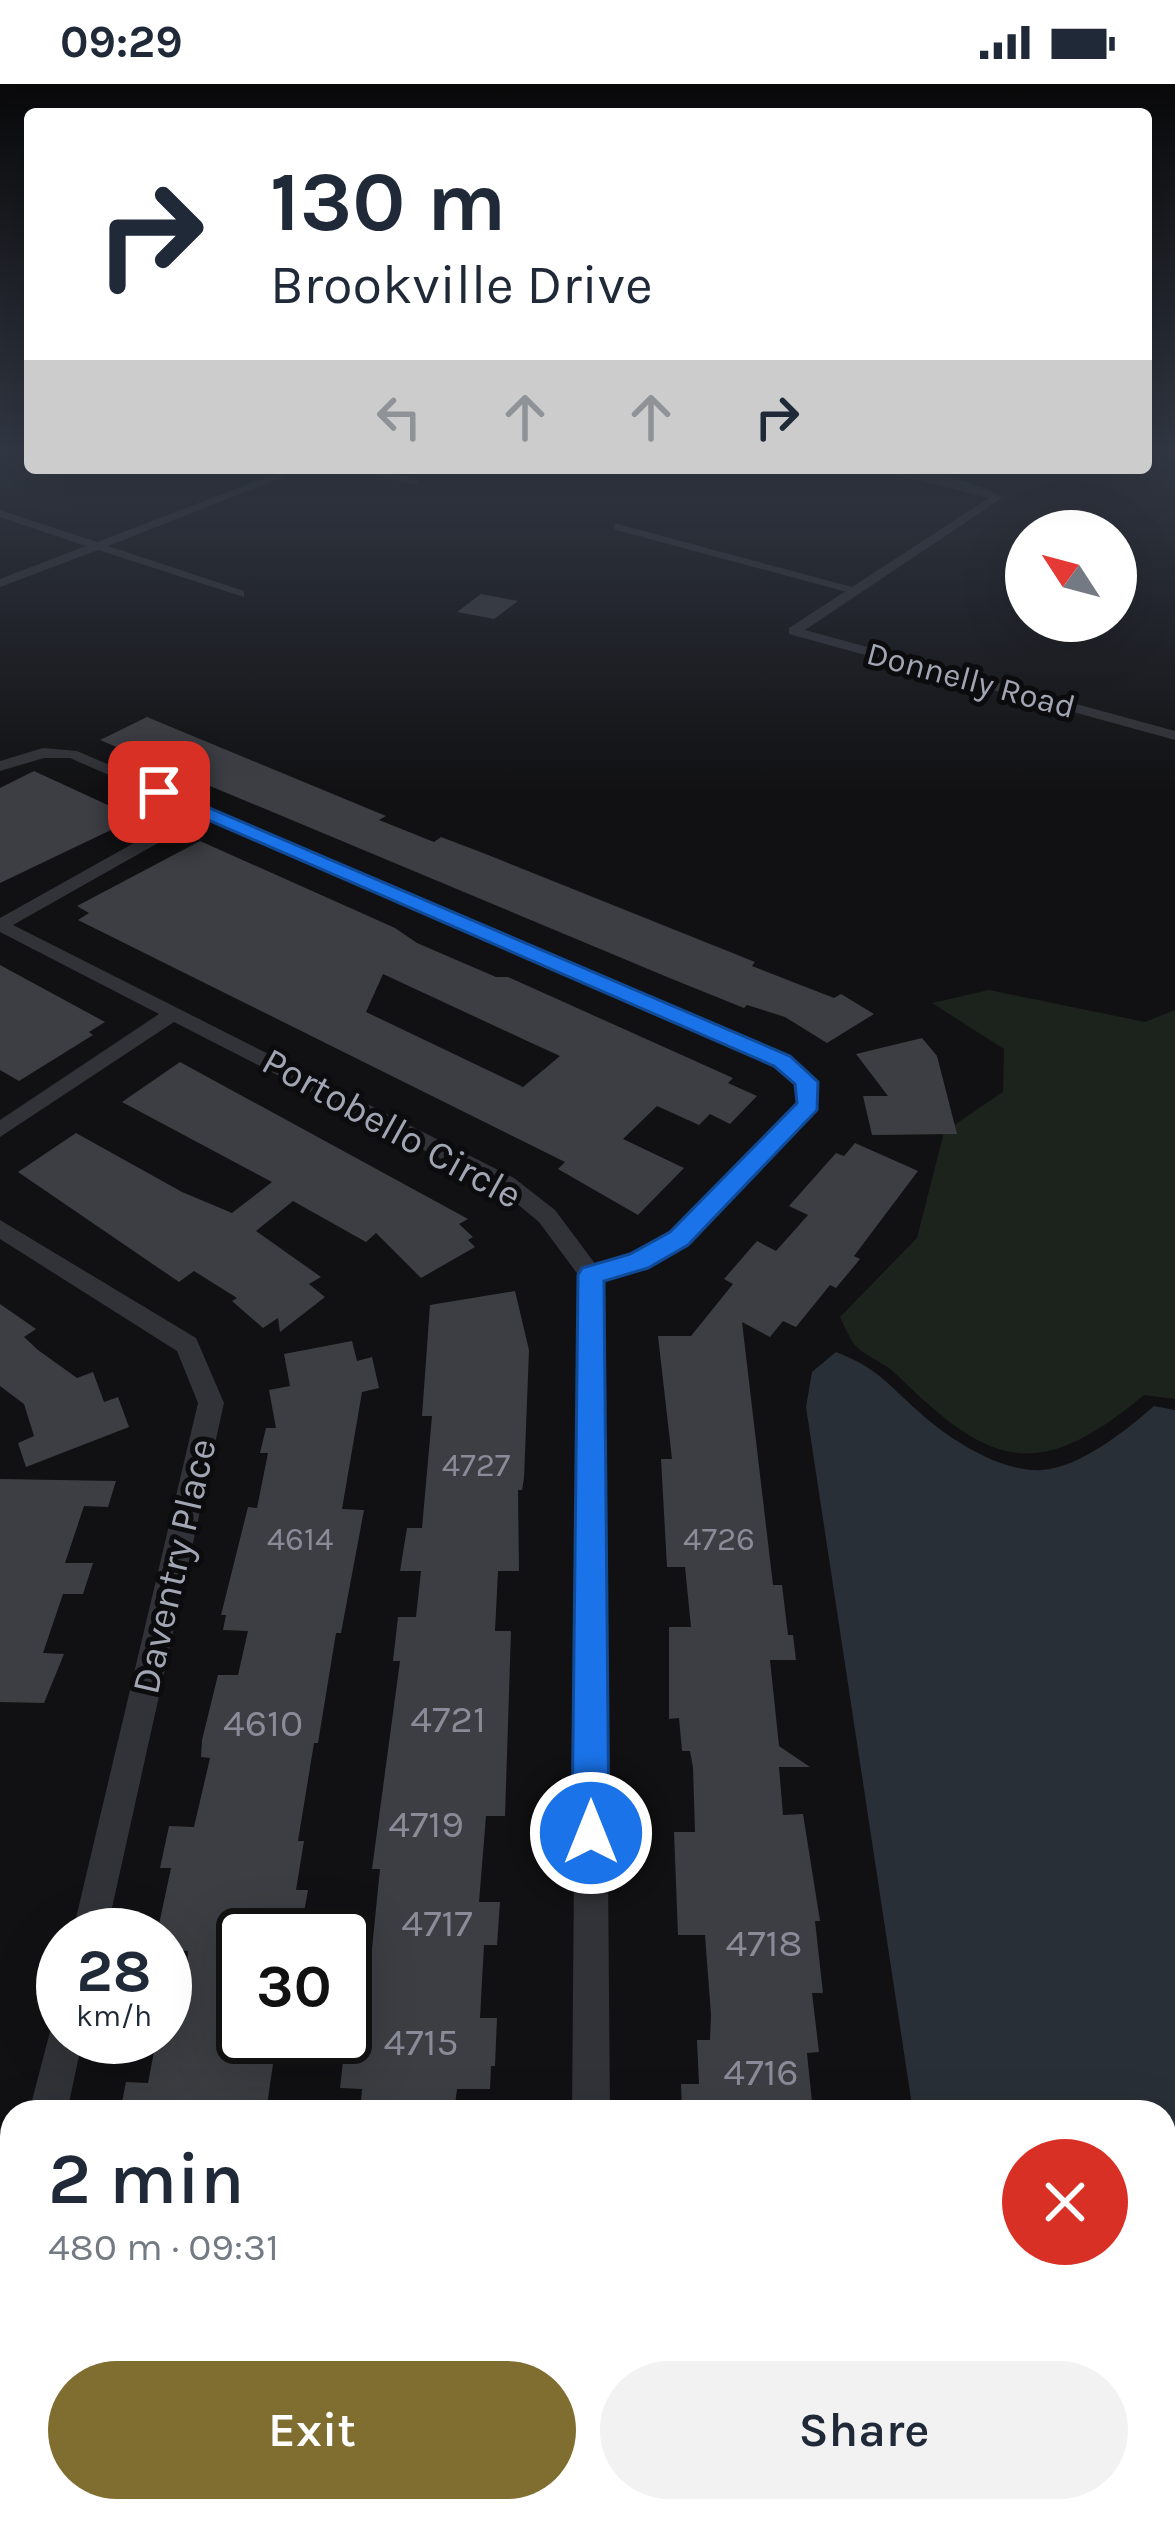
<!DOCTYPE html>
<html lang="en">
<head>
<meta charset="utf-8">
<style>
	body { margin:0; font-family:Karla,sans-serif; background:#f2f2f3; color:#1f2937; height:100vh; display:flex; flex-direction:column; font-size:45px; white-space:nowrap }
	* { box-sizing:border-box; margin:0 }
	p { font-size:39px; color:#747a83 }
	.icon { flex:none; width:66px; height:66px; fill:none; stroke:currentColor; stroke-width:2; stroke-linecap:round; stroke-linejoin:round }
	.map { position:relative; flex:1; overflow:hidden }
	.side { position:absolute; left:0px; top:2016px; width:1176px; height:423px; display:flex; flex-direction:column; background:#fff; border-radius:36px 36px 0 0; box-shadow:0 12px 48px #0002 }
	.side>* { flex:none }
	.hud { position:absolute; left:24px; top:24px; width:1128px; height:366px; border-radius:12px; box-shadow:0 12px 48px #0002; background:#fff; color:#1f2937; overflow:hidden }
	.needle { width:78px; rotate:306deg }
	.buttons { position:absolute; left:1005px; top:426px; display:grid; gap:24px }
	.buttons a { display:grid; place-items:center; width:132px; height:132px; border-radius:50%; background:#fff; box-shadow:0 12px 48px #0002; font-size:60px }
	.speed { position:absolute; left:36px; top:1824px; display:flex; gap:24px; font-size:60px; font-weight:700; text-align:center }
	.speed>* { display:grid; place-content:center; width:156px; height:156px; border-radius:50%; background:#fff; box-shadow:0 12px 48px #0002; line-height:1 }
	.speed small { font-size:30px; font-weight:400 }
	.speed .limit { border:6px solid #111; border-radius:18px; background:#fff; color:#111 }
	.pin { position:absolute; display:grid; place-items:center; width:102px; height:102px; color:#fff; margin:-51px; border-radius:24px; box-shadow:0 6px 18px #0006 }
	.me { position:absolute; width:132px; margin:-66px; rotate:0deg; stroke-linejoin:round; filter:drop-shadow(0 0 9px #0008) }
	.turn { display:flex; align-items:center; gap:42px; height:252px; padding:0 48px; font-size:54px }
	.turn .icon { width:156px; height:156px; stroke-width:2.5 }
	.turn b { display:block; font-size:84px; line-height:102px }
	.lanes { display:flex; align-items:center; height:114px; padding:0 48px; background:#0003; justify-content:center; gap:60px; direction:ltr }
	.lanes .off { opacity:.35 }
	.round { display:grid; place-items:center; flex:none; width:126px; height:126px; border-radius:63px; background:#f2f2f3 }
	.headline { display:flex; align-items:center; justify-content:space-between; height:204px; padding:0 48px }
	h1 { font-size:72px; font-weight:600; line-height:90px }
	.primary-button { display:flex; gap:24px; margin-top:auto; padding:24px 48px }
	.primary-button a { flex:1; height:138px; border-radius:72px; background:#806e30; color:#fff; font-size:48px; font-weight:600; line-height:138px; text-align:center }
	.primary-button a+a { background:#f2f2f3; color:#1f2937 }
	.status { display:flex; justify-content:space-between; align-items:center; height:84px; padding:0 60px; background:#fff; direction:ltr }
	.status svg { height:33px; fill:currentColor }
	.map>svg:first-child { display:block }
	.green { fill:#1c231d }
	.water { fill:#282f37 }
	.building { fill:#3d3e43; fill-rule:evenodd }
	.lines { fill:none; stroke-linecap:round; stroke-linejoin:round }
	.service { stroke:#323338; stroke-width:6 }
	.minor { fill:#323338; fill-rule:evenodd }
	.route { fill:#1a73e8; stroke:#114b97; stroke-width:3 }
	.labels { text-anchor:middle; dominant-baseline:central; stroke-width:10; stroke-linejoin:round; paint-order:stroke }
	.far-street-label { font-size:33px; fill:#a2a6b4; stroke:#0c0c0e }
	.number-label { font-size:33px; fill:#898c98 }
	.street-label { font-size:39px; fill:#a2a6b4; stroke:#0c0c0e }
	.near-number-label { font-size:39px; fill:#898c98 }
</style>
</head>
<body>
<div class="status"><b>09:29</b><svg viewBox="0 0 49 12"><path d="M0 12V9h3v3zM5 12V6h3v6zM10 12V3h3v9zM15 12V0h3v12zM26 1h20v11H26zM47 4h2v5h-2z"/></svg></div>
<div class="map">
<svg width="1175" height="2438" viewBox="0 0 1175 2438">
	<rect width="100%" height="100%" fill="#111113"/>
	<path class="green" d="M989 906 1145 938 1175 926V1315L1144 1311C1038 1399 992 1384 897 1291 885 1279 871 1275 859 1265 851 1259 845 1243 840 1233L917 1154 944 1048 1003 1008 1004 965 932 919Z"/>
	<path class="water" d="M836 1268C879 1285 885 1298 918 1327 947 1354 1001 1389 1042 1386 1079 1384 1128 1345 1154 1322L1175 1326V2438H981L979 2427H1164V2028H913L806 1323 812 1288Z"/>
	<g class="building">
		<polygon points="481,510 518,517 494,535 457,528"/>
		<polygon points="147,633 386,732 379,736 434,758 441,753 478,767 755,878 752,882 834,914 841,910 874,930 827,959 785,933 747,921 744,924 672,895 100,656"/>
		<polygon points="34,687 136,734 0,799 0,704"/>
		<path d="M200 757 395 844 417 859 496 893H508L733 994 728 999 757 1012 730 1040 710 1030 699 1041 657 1022 623 1055 684 1084 638 1131 558 1085 565 1078 78 836 89 829 77 822ZM383 890 525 956 560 972 523 1003 366 928Z"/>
		<polygon points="0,881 105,938 89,948 93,951 19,997 0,986"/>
		<polygon points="922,954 937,972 957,1050 872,1051 863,1012 888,1012 856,970"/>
		<polygon points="180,978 468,1135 459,1140 473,1153 468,1156 475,1163 421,1194 376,1149 366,1158 293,1117 256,1147 321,1193 309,1200 325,1213 280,1248 278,1234 263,1244 232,1217 237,1214 194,1187 179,1198 18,1088 76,1049 182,1108 232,1129 272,1098 122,1018"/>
		<polygon points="855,1059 918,1087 854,1172 860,1175 836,1204 830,1201 796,1243 783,1237 770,1253 742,1238 773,1501 782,1501 788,1551 793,1551 796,1576 770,1576 779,1662 810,1683 779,1683 783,1731 803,1730 820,1837 815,1837 823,1909 812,1909 819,1968 807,1969 813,2028 682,2028 681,2000 699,2000 697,1956 710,1956 711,1931 705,1851 678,1851 674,1748 695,1748 693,1684 690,1667 682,1667 679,1634 669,1635 669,1543 691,1543 685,1483 667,1483 661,1375 672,1375 658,1252 691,1252 733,1200 724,1195 757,1157 776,1167 808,1131 789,1122 836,1069 844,1072"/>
		<polygon points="515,1207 529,1266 524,1394 522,1406 518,1406 519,1487 498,1487 495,1547 511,1547 505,1732 486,1732 479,1818 500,1818 497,1861 484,1861 480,1934 497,1934 495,1982 491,1982 490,2005 457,2005 454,2028 360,2028 362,2005 340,2004 348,1934 365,1934 380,1785 372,1785 400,1577 393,1577 398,1533 416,1533 421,1487 400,1487 407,1444 422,1444 432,1332 422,1332 430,1221"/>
		<polygon points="0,1220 36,1245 24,1253 38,1266 77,1294 93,1288 104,1318 118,1313 129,1343 26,1383 18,1359 34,1352 24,1320 0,1302"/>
		<polygon points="352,1257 357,1277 372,1273 379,1304 362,1308 342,1425 364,1426 341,1549 336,1549 318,1659 314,1659 298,1757 304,1757 296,1806 308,1806 300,1851 243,1851 243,1953 255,1953 251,1980 273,1980 266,2028 120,2028 126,1998 148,1999 156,1957 165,1953 165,1930 177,1930 187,1881 188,1867 165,1866 163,1845 158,1845 171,1784 160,1784 169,1742 194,1743 210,1674 201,1673 202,1656 218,1591 238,1591 248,1547 223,1546 226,1531 221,1531 248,1423 257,1424 268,1369 260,1369 266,1344 276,1344 269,1306 290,1302 284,1270"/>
		<polygon points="0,1395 116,1397 108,1423 84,1422 65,1479 93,1479 83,1510 63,1510 43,1569 64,1570 44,1619 0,1618"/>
	</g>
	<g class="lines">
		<g class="service">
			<polyline points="359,384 415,398"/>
			<polyline points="617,443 855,507"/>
		</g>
		<g class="minor">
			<polygon points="291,384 306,384 108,462 244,507 244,513 98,466 0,503 0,495 86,462 0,433 0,426 97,458"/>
			<path d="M871 384C911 384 969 392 1002 414L805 546 1175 647V656L789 550V544L989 414Z"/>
			<path d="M43 664 77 667 789 973 816 998 815 1025 687 1161 647 1183 603 1196 610 2028H572L579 1192 539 1138 498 1104 174 938 0 1053V1036L159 930 0 848V834L191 727 70 674H44L0 687V677ZM204 733 775 981 796 1000 797 1018 671 1149 631 1171 596 1181 555 1126 514 1094 13 841Z"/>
			<polygon points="0,1136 196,1254 224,1319 106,1851 72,1851 198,1319 177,1267 0,1155"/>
			<polygon points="63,1936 63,1953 83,1953 67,2028 29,2028 52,1940"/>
			<polygon points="12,2163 12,2250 0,2255 0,2168"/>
			<polygon points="0,2313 12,2314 12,2356 0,2355"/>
		</g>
	</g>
	<linearGradient id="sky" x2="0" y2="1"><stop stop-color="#09090a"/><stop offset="0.52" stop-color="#323844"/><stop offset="1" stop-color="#323844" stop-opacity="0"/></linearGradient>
	<rect width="1175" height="709" fill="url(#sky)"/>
	<polygon class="route" points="153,705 165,705 790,972 818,998 817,1026 688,1161 648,1184 604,1197 609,1749 604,1762 591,1768 578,1762 572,1749 578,1191 582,1184 630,1170 670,1148 797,1019 795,1000 774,982 153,712"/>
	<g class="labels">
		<g class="far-street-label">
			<text transform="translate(971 596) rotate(15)">Donnelly Road</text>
		</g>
		<g class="number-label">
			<text x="476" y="1381">4727</text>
			<text x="300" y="1455">4614</text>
			<text x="719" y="1455">4726</text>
		</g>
		<g class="street-label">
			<text transform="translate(392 1044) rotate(29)">Portobello Circle</text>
			<text transform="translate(174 1482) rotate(-77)">Daventry Place</text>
		</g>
		<g class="near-number-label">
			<text x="448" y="1635">4721</text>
			<text x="263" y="1639">4610</text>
			<text x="426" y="1740">4719</text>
			<text x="437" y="1839">4717</text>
			<text x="764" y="1859">4718</text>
			<text x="421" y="1958">4715</text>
			<text x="761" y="1988">4716</text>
		</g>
	</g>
</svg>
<div class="buttons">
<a><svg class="needle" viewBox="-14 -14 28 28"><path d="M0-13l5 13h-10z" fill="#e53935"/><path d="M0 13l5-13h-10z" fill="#747a83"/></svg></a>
</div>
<div class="speed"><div>28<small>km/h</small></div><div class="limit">30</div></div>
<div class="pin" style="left:159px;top:708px;background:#d93025"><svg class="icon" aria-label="arrive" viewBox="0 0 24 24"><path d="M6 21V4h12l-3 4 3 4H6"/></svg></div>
<svg class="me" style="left:591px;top:1749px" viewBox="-20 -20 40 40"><circle r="17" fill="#1a73e8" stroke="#fff" stroke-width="3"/><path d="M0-11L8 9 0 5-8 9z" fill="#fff"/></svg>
<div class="hud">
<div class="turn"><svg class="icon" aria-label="right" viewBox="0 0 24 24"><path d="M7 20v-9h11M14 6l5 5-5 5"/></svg><div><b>130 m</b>Brookville Drive</div></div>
<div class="lanes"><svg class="icon off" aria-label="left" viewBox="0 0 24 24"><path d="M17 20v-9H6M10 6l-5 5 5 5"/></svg><svg class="icon off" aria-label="ahead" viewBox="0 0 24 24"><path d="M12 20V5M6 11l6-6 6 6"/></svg><svg class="icon off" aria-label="ahead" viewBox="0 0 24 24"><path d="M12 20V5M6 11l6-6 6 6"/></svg><svg class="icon" aria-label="right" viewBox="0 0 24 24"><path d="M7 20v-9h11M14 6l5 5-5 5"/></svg></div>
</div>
<section class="side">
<div class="headline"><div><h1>2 min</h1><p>480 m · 09:31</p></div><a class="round" style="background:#d93025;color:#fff"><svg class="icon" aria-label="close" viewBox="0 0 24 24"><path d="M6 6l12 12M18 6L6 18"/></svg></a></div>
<div class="primary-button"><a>Exit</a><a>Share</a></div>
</section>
</div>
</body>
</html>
